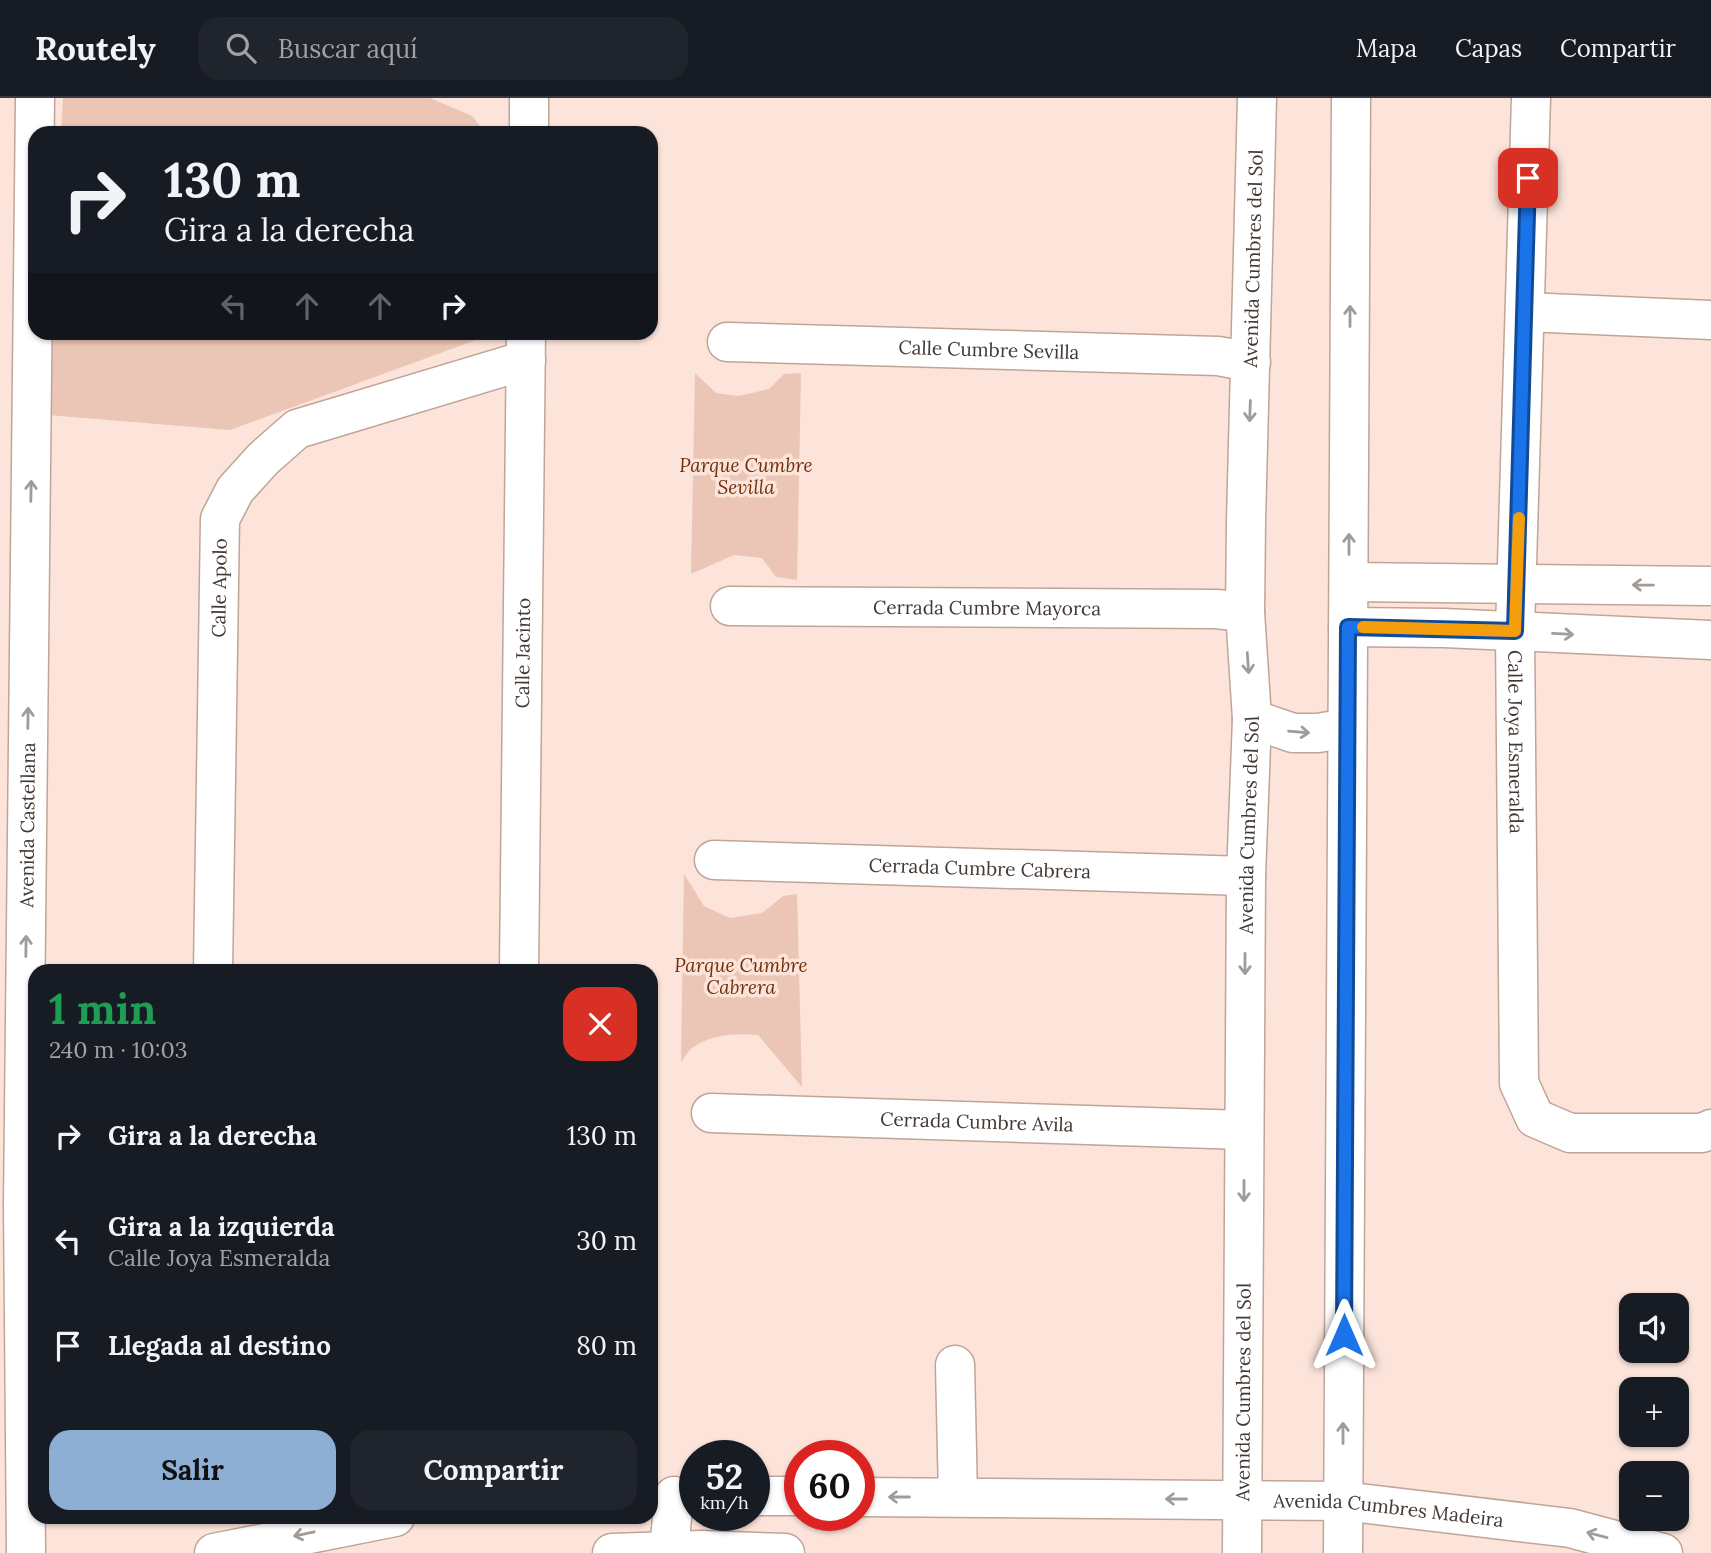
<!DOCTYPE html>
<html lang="es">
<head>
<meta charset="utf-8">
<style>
	body { margin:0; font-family:Lora,serif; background:#20242c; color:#f1f3f6; height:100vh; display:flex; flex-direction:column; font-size:26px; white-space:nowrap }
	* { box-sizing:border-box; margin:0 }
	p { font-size:23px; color:#9ea1a6 }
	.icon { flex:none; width:38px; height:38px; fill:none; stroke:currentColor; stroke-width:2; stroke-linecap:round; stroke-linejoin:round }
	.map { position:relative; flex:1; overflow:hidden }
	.drawer { position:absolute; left:28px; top:866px; width:630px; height:560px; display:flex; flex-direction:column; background:#171b24; border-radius:21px; box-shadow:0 2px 5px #0004 }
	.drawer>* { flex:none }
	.top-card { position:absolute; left:28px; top:28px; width:630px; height:214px; border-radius:21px; box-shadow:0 2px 5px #0004; background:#171b24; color:#f1f3f6; overflow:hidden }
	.tools { position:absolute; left:1619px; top:1195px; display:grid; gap:14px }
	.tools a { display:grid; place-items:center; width:70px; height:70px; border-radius:14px; background:#171b24; box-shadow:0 2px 5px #0004; font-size:35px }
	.speed { position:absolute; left:679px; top:1342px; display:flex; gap:14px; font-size:35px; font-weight:700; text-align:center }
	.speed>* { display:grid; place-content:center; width:91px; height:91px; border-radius:50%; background:#171b24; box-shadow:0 2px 5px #0004; line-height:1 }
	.speed small { font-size:18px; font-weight:400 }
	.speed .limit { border:10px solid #d22; background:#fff; color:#111 }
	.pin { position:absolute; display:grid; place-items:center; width:60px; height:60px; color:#fff; margin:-30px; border-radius:14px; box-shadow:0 4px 10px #0006 }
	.me { position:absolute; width:77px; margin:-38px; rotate:0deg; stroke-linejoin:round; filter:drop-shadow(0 0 5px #0008) }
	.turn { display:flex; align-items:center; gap:24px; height:147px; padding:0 21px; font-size:32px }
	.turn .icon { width:91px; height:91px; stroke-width:2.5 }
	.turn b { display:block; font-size:49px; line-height:60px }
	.lanes { display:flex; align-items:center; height:66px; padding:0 21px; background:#0003; justify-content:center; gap:35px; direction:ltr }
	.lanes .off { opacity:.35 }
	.round { display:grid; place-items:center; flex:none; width:74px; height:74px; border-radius:21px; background:#20242c }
	.head { display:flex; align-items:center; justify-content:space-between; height:119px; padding:0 21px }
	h1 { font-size:42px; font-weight:800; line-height:52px; color:#1e9e55 }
	.action { display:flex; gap:14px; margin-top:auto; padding:14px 21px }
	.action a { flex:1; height:80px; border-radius:21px; background:#8dafd4; color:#111; font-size:28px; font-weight:800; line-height:80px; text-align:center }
	.action a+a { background:#20242c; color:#f1f3f6 }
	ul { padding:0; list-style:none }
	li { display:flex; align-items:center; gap:21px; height:105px; padding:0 21px }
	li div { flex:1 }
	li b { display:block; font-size:26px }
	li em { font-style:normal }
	header { display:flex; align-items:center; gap:42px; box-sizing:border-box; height:98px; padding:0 35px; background:#171b24; border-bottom:2px solid #363941 }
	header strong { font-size:33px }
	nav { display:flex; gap:38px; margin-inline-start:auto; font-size:24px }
	.search { width:490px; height:63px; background:#20242c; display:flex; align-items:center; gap:18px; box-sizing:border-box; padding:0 24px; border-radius:21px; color:#9ea1a6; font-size:26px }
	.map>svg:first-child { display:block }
	.green { fill:#ebc5b5 }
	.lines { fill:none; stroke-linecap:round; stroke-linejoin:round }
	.minor-casing { stroke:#c1a498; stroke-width:41 }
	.major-casing { stroke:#c1a498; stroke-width:41 }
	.minor { stroke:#fff; stroke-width:38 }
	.major { stroke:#fff; stroke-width:38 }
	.oneway { stroke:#a19c98 }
	.route-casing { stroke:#114b97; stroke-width:18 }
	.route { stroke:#1a73e8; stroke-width:12 }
	.slow { stroke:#f59e0b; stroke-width:12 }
	.labels { text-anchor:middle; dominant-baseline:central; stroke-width:7; stroke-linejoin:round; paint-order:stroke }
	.street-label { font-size:19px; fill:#433832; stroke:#fde4da }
	.park-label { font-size:19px; font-style:italic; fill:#70300e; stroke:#fde4da }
</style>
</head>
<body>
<header>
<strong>Routely</strong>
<div class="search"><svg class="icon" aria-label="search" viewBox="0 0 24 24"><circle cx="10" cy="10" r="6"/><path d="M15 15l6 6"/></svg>Buscar aquí</div>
<nav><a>Mapa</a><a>Capas</a><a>Compartir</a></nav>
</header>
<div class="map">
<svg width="1711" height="1455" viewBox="0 0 1711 1455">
	<rect width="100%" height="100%" fill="#fde4da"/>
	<g class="green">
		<polygon points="63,0 430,0 472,18 486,35 61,35"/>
		<polygon points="52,235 495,235 230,332 48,317"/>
		<polygon points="695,275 716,295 738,298 769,291 784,276 801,275 797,482 776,479 762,460 734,457 691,476"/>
		<path d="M684 776 704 808 730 820 762 815 783 798 797 796 802 989 758 937C737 935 710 936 692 950 688 954 684 960 681 964Z"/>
	</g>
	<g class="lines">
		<g class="minor-casing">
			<g id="minor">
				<path id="s1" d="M1531 0 1515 533 1519 985 1535 1020 1570 1035H1702L1711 1031"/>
				<polyline points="529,35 529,0"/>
				<polyline points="1525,214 1711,222"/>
				<path id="s2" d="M727 244 1218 258 1251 264"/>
				<polyline points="1349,484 1711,488"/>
				<path id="s3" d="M730 508 1216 511 1245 514"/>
				<polyline points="1348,529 1444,530 1711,542"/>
				<path id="s4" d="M714 762 1246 778"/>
				<path id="s5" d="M213 873 220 421 235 392 263 361 297 331 526 262"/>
				<path id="s6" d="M519 873 526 234"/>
				<path id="s7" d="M711 1015 1244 1032"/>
				<polyline points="955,1267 958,1399"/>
				<polyline points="754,1398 800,1398"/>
				<path id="s8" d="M859 1399 1343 1403 1570 1430 1663 1455"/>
				<polyline points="669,1453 674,1398"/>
				<path id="s9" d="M26 1455 23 1106 35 0"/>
				<polyline points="214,1455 395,1419"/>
				<polyline points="612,1455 701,1452 785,1455"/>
			</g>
		</g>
		<g class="major-casing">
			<g id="major">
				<polyline points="1252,621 1293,635 1318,635 1347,630"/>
				<path id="s10" d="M1242 1455 1246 778 1252 621 1245 514 1246 423 1257 0"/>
				<polyline points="1343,1455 1351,0"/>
			</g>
		</g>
		<use href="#minor" class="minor"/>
		<use href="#major" class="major"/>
	</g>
	<defs><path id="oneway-shaft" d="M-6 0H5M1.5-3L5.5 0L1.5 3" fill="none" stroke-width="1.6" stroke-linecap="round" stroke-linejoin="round" transform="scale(1.75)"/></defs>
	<g class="oneway">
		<use href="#oneway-shaft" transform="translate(1350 218) rotate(-90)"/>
		<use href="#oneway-shaft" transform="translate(1250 313) rotate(92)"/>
		<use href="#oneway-shaft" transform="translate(31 393) rotate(-89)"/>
		<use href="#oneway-shaft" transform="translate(1349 446) rotate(-90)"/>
		<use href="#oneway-shaft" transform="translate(1643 487) rotate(-179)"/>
		<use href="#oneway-shaft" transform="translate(1563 536) rotate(3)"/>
		<use href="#oneway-shaft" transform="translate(1248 565) rotate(86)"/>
		<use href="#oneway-shaft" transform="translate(28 620) rotate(-89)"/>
		<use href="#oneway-shaft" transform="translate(1299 634) rotate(5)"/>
		<use href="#oneway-shaft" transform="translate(26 848) rotate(-89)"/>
		<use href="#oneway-shaft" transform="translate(1245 866) rotate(90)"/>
		<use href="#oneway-shaft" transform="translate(1244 1093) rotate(90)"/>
		<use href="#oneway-shaft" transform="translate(1343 1335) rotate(-90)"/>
		<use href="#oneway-shaft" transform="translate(899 1399) rotate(-180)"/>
		<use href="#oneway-shaft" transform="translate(1176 1401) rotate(-180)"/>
		<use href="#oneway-shaft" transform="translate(304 1436) rotate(168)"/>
		<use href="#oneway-shaft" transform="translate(1597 1437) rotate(-165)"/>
	</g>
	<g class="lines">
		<g class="route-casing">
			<polyline id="route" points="1344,1237 1348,529 1515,533 1528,80"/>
		</g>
		<use href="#route" class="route"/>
		<polyline class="slow" points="1363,529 1515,533 1519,420"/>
	</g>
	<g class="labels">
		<g class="street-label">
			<text stroke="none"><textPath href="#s10" startOffset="1295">Avenida Cumbres del Sol</textPath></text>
			<text stroke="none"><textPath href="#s2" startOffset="262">Calle Cumbre Sevilla</textPath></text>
			<text stroke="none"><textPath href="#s5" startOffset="383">Calle Apolo</textPath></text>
			<text stroke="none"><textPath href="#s3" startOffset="257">Cerrada Cumbre Mayorca</textPath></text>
			<text stroke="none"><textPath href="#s6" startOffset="318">Calle Jacinto</textPath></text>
			<text stroke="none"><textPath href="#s1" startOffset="644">Calle Joya Esmeralda</textPath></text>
			<text stroke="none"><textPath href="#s9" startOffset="728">Avenida Castellana</textPath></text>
			<text stroke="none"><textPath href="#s10" startOffset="728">Avenida Cumbres del Sol</textPath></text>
			<text stroke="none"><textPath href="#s4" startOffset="266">Cerrada Cumbre Cabrera</textPath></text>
			<text stroke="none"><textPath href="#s7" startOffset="266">Cerrada Cumbre Avila</textPath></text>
			<text stroke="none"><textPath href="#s10" startOffset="161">Avenida Cumbres del Sol</textPath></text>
			<text stroke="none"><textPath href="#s8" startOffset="530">Avenida Cumbres Madeira</textPath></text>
		</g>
		<g class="park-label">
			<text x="746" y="367">Parque Cumbre<tspan x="746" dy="22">Sevilla</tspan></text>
			<text x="741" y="867">Parque Cumbre<tspan x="741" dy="22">Cabrera</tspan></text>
		</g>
	</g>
</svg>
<div class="tools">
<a><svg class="icon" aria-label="sound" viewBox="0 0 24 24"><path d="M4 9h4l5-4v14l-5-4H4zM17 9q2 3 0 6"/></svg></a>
<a>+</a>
<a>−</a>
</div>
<div class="speed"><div>52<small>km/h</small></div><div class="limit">60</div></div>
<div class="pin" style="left:1528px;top:80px;background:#d93025"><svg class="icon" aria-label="arrive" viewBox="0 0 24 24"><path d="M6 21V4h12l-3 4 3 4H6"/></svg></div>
<svg class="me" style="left:1344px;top:1237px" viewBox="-20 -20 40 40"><path d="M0-17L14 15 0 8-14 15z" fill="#1a73e8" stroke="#fff" stroke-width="4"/></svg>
<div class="top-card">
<div class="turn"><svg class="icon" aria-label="right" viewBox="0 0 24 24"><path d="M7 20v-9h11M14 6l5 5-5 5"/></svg><div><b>130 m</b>Gira a la derecha</div></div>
<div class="lanes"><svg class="icon off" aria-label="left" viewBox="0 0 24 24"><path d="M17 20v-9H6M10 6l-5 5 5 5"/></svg><svg class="icon off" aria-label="ahead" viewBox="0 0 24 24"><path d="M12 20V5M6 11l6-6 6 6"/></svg><svg class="icon off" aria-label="ahead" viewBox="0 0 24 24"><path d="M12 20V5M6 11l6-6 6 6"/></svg><svg class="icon" aria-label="right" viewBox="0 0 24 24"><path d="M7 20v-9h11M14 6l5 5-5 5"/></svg></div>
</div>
<section class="drawer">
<div class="head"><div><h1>1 min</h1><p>240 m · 10:03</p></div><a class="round" style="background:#d93025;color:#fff"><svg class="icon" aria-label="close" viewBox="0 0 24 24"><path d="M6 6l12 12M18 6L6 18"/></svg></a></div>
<ul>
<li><svg class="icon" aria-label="right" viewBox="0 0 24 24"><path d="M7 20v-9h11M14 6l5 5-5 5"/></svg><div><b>Gira a la derecha</b></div><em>130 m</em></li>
<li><svg class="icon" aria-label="left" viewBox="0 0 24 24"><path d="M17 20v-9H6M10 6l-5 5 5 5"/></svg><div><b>Gira a la izquierda</b><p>Calle Joya Esmeralda</p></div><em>30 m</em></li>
<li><svg class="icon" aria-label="arrive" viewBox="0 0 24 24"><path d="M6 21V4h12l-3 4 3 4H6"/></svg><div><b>Llegada al destino</b></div><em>80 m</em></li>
</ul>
<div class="action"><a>Salir</a><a>Compartir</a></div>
</section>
</div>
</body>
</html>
